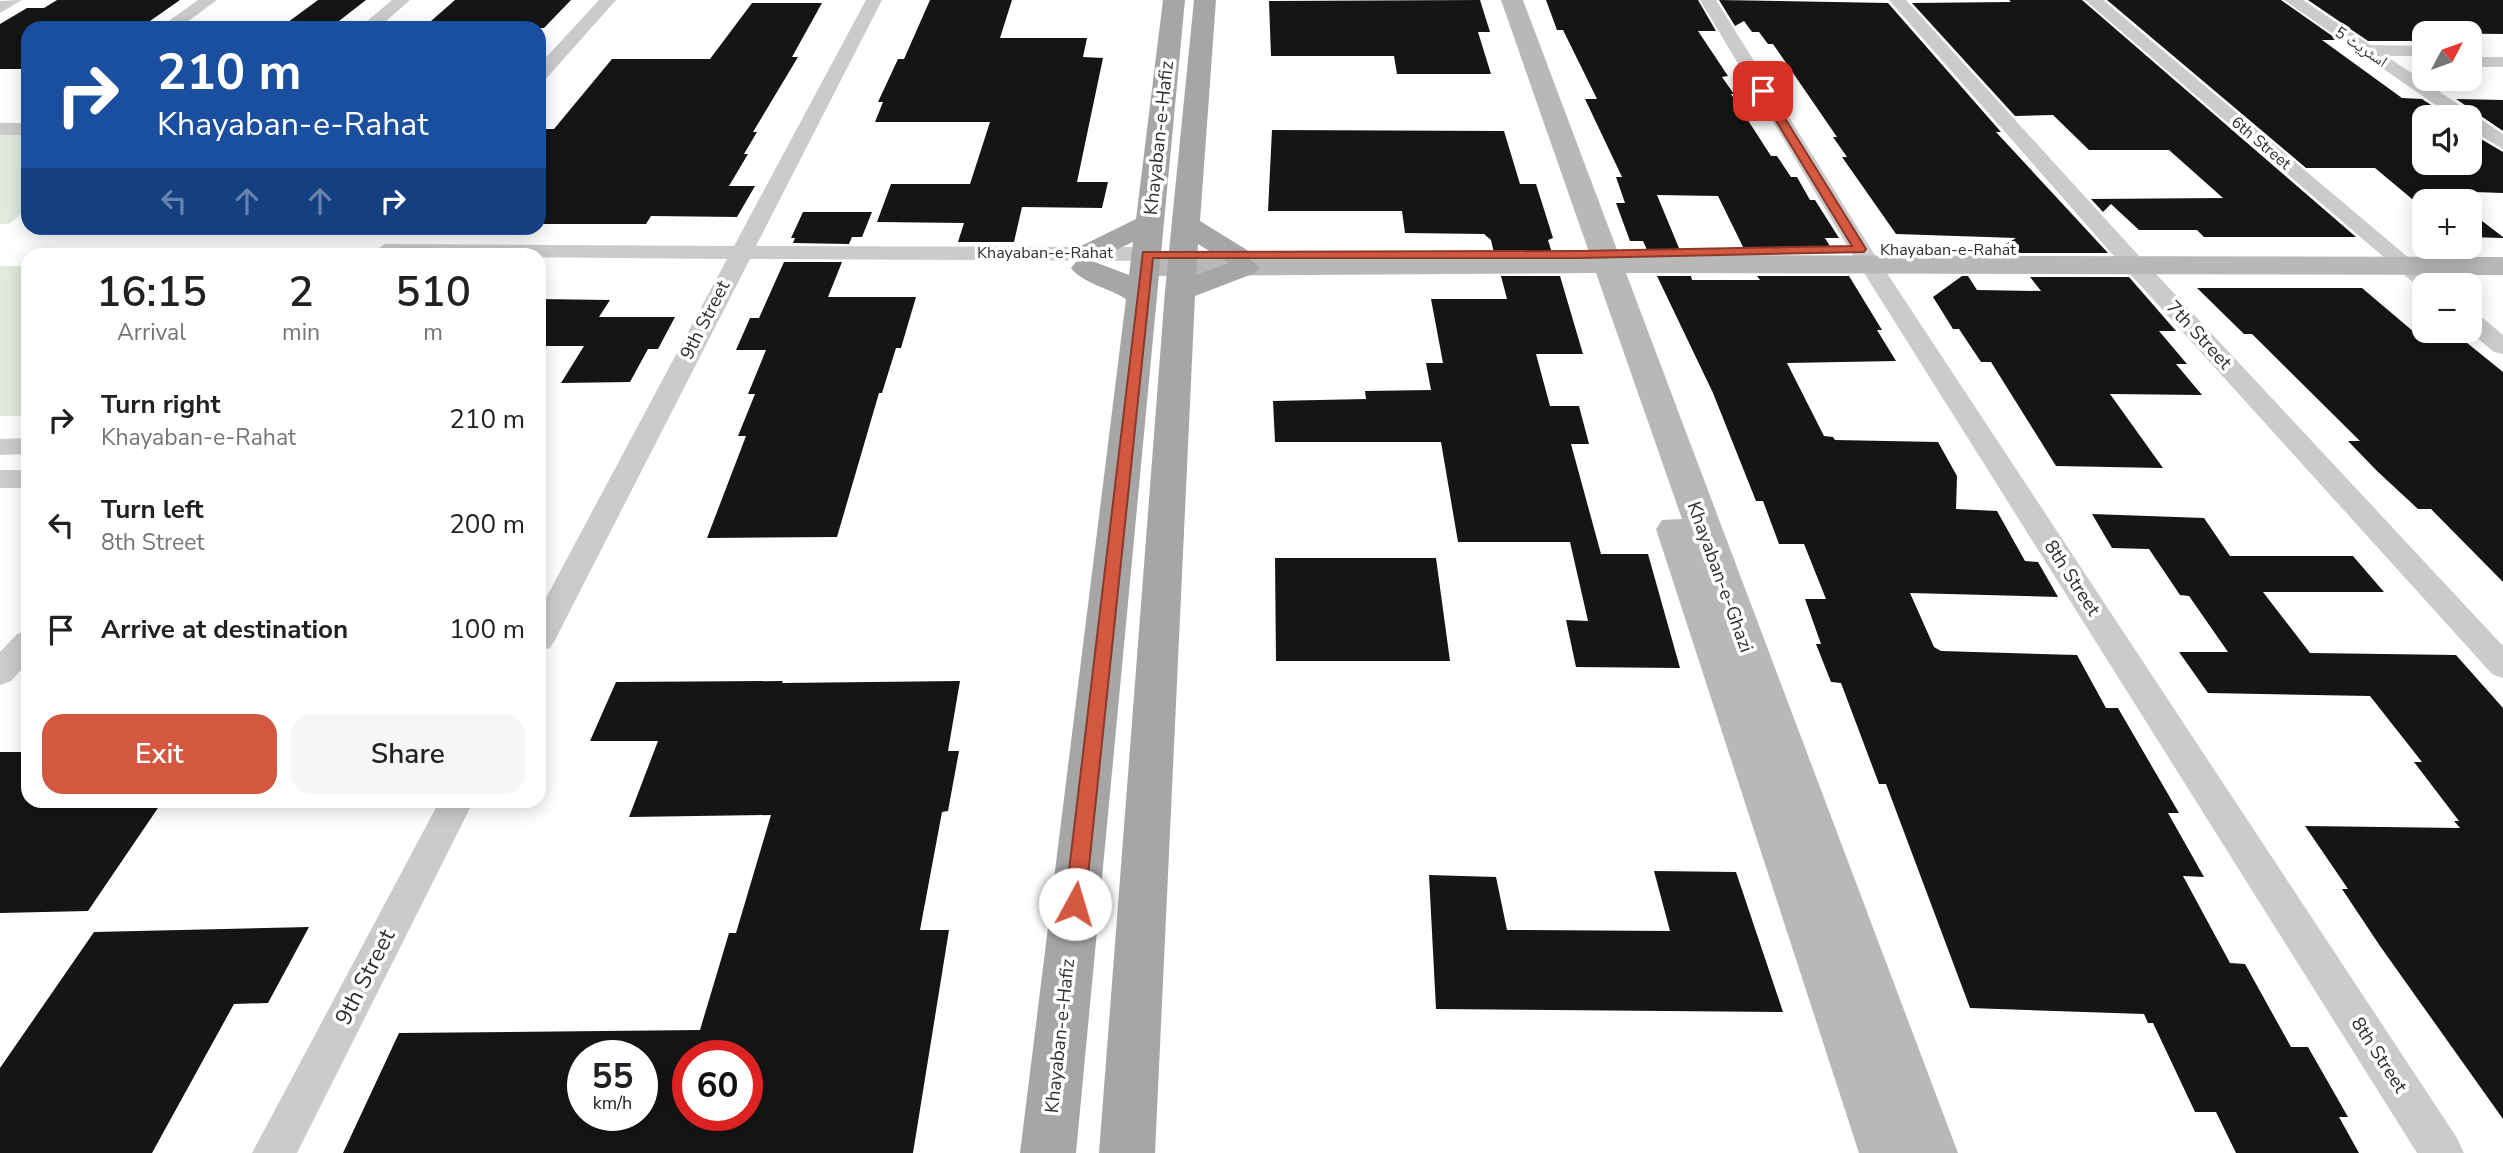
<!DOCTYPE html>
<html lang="en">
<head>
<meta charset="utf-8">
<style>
	body { margin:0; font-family:"Nunito Sans","Noto Naskh Arabic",sans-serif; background:#f6f6f6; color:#202124; height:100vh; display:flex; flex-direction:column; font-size:26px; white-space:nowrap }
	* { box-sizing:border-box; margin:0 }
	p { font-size:23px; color:#757577 }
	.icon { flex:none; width:38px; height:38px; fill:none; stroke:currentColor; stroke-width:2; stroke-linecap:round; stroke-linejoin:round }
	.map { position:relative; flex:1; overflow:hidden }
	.panel { position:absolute; left:21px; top:248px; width:525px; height:560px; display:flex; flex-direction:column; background:#fff; border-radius:21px; box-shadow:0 4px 18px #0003 }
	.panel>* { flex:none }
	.banner { position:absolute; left:21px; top:21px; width:525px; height:214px; border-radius:21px; box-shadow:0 4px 18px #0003; background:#1a4fa0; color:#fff; overflow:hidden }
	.needle { width:46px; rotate:49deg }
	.tools { position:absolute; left:2412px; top:21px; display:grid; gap:14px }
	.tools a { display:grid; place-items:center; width:70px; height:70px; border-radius:14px; background:#fff; box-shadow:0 4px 18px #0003; font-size:35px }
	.speed { position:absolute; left:567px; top:1040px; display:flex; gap:14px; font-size:35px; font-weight:700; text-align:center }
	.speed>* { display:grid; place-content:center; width:91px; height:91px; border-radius:50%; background:#fff; box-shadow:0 4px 18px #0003; line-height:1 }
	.speed small { font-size:18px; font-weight:400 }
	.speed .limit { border:10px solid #d22; background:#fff; color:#111 }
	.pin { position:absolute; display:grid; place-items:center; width:60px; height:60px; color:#fff; margin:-30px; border-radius:14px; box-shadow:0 4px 10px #0006 }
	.me { position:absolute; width:77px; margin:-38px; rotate:6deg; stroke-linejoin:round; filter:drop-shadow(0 0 5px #0008) }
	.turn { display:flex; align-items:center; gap:24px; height:147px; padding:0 21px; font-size:32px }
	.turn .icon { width:91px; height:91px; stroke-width:2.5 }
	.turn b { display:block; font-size:49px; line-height:60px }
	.lanes { display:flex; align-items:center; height:66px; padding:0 21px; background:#0003; justify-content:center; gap:35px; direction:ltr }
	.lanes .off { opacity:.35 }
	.eta { display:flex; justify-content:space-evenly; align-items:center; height:119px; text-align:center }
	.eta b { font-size:42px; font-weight:600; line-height:49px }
	.primary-button { display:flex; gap:14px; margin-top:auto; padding:14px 21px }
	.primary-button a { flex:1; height:80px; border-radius:21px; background:#d45840; color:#fff; font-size:28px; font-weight:600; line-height:80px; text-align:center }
	.primary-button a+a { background:#f6f6f6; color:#202124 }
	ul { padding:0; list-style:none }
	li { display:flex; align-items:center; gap:21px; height:105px; padding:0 21px }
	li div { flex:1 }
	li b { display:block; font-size:26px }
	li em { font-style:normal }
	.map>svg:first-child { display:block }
	.green { fill:#e1eadd }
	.building { fill:#151515; fill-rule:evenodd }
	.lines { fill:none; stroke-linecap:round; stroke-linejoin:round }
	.street { fill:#cbcbcb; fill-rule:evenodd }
	.secondary { fill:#b8b8b8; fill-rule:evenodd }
	.primary { fill:#a6a6a6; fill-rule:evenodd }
	.route { fill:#d45840; stroke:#8a392a; stroke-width:2 }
	.labels { text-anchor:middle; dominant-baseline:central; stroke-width:7; stroke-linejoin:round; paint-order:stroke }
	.far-street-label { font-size:16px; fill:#2e2e2e; stroke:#fff }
	.street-label { font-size:19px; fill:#2e2e2e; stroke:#fff }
	.near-street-label { font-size:23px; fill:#2e2e2e; stroke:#fff }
</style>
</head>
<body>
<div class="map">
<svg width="2503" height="1153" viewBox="0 0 2503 1153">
	<rect width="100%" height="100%" fill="#fff"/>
	<g class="green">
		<polygon points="0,133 28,133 28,209 9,224 0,224"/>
		<rect x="0" y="266" width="28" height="150"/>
	</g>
	<g class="building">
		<polygon points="57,0 180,0 140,28 28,28 28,69 0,69 0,24 27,8 44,8"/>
		<polygon points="318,0 366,0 330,28 280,28"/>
		<polygon points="455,0 571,0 544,28 423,28"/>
		<polygon points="930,0 1012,0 1000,38 1087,38 1083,57 1103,58 1077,182 1108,182 1102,208 1022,207 1014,242 958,242 964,223 877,222 891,184 970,184 990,122 875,122 883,102 878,102 898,59 904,59"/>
		<polygon points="1480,0 1490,32 1478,32 1491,74 1397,74 1394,56 1271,56 1269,1"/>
		<polygon points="1546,0 1698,0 1716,31 1698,31 1728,76 1722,77 1734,94 1731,94 1771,156 1777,156 1791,177 1797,177 1810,200 1815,200 1839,238 1825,238 1834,253 1746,253 1718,196 1657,195 1681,253 1648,252 1643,241 1630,241 1616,203 1625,203 1616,177 1622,177 1585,99 1597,99 1563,30 1557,30"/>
		<polygon points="1719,0 1888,3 2001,132 1996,132 2108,253 2013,253 2006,244 2016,238 1896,234 1842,157 1847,157 1833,137 1837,137 1773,44 1768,44 1759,32 1752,32 1744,21 1735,26"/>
		<polygon points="2009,0 2082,0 2356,237 2204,237 2197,230 2139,230 2111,204 2103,212 2091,199 2223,198 2169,150 2089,150 2053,115 2015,116 1912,3 2011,2"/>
		<polygon points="2107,0 2281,0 2338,40 2322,40 2402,98 2422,99 2449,117 2424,117 2424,163 2469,163 2469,132 2503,152 2503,193 2444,191 2457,201 2424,201 2424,209 2375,168 2306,168"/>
		<polygon points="2308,0 2503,0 2503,34 2424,33 2424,41 2368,41"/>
		<polygon points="752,3 822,3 792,57 798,57 753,132 757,132 744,154 748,154 729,186 755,186 737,217 651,216 646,224 539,224 539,129 554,129 612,59 710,59"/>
		<polygon points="2456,99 2503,100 2503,131"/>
		<polygon points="1272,130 1504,131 1520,184 1536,184 1553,238 1548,240 1552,253 1494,253 1491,240 1484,234 1405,233 1402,211 1268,211"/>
		<polygon points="2469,211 2503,237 2503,238 2469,237"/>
		<polygon points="803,212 872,212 862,237 852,237 849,244 793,243 795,238 791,238"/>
		<polygon points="784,262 842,262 828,297 916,297 901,348 896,348 882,393 879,393 837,537 707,538 746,436 738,436 755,394 748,394 766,350 736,350 750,318 759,318"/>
		<polygon points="1501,276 1560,276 1583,354 1536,354 1550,406 1579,406 1589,444 1571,444 1601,554 1648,554 1680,668 1576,667 1566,620 1588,621 1570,542 1458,542 1441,442 1275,442 1273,401 1366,399 1365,391 1431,390 1426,363 1443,363 1431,299 1507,299"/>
		<polygon points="1657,276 1691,276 1692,280 1760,280 1757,276 1849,276 1882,330 1877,330 1896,361 1787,363 1824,436 1833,437 1835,440 1938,442 1957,476 1956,509 1997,511 2025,561 2038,562 2058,597 1910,593 1934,647 1941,651 2077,655 2106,708 2118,708 2179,813 2168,813 2204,877 2183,876 2230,963 2245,964 2291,1047 2308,1047 2348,1117 2339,1117 2359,1153 2236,1153 2216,1112 2195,1112 2153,1023 2148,1023 2144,1014 1970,1008 1886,784 1879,784 1841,683 1831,682 1816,644 1821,644 1805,599 1826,599 1804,544 1779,544 1763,501 1756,501 1713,393"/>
		<polygon points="1962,276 1968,276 1977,290 2041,291 2030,277 2129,277 2176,331 2159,331 2187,364 2176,364 2202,395 2110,394 2163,468 2056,466 1991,362 1981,362 1959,329 1953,329 1933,297"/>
		<polygon points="2197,288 2362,288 2421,338 2461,338 2503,372 2503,582 2431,509 2418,509 2377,471 2348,441 2360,441 2252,334 2244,334"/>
		<polygon points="539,299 610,300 599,317 675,317 658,349 648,349 630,382 561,383 584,346 539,346"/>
		<polygon points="2092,514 2204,518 2230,556 2353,556 2384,592 2263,592 2310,653 2456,655 2503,708 2503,1119 2380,946 2342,889 2348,889 2305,826 2460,828 2454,821 2459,821 2414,762 2422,762 2370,696 2208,693 2179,652 2228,652 2189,596 2180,595 2149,549 2112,548"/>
		<polygon points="1275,558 1436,558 1450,661 1276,661"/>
		<path d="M783 681 782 683 960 681 948 751H959L948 811 942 812 920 930H949L913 1153H343L399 1033 700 1030 729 933H736L771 815 629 817 658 741H590L616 682ZM583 1055H642V1115H583ZM688 1055H747V1115H688Z"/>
		<polygon points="0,752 28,752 28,802 162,802 88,911 0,913"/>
		<polygon points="1654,871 1736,872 1783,1012 1436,1009 1429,875 1496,877 1507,930 1670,931"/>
		<polygon points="309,927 268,1003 234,1004 152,1153 0,1153 0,1068 94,932"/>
	</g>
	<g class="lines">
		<g class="street">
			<polygon points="22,0 0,13 0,1"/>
			<polygon points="198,0 217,0 179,28 159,28"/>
			<polygon points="392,0 410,0 378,28 359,28"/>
			<polygon points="599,0 616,0 545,80 539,81 539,65"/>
			<polygon points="866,0 882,0 756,246 1148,247 1159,254 1148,261 750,259 555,640 550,648 539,651 539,611 727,259 377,256 374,251 385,244 734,246"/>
			<polygon points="1700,0 1716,0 1871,249 2457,1138 2464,1153 2417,1153 1849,249"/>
			<polygon points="1889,0 1906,0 2129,245 2503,646 2503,678 2492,674 2113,255"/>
			<polygon points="2085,0 2103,0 2441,285 2424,285 2422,290"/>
			<polygon points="2284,0 2303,0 2370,45 2424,46 2424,56 2386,56 2503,134 2503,149 2469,129 2469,117 2453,117"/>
			<rect x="2469" y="57" width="34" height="10"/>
			<rect x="0" y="123" width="28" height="12"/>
			<polygon points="2469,311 2477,313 2503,335 2503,354 2494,352 2469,331"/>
			<polygon points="28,438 28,454 0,455 0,439"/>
			<rect x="0" y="470" width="28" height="18"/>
			<polygon points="28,631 28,662 11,681 0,685 0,652 17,634"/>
			<polygon points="439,802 473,802 297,1153 252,1153"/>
		</g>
		<polygon class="secondary" points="1501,0 1523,0 1619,255 2503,257 2503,275 1626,273 1958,1153 1859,1153 1656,529 1662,520 1682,519 1596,273 1146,276 1136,273 1131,267 1136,261 1146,258 1590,255"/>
		<g class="primary">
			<path d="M1163 0H1185L1076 1153H1020L1126 299C1111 289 1082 283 1071 268L1076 262 1083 260 1075 253 1079 247 1136 219ZM1133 242 1129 275 1092 261Z"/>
			<path d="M1194 0H1216L1200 221 1247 250 1251 256 1249 259 1260 267 1255 273 1195 296 1155 1153H1099L1165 291ZM1198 244 1227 262 1229 263 1196 275Z"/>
		</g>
	</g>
	<polygon class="route" points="1763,88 1768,91 1866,249 1864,252 1580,258 1153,258 1085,904 1082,910 1075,913 1068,910 1065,904 1143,252 1580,251 1852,246 1758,91"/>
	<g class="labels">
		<g class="far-street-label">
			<text transform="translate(2361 47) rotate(34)">اسٹریٹ 5</text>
			<text transform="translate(2261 143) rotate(40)">6th Street</text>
			<text x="1948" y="250">Khayaban-e-Rahat</text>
			<text x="1045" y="253">Khayaban-e-Rahat</text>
		</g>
		<g class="street-label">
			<text transform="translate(1159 138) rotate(-84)">Khayaban-e-Hafiz</text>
			<text transform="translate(705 320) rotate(-63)">9th Street</text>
			<text transform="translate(2199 335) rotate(47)">7th Street</text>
			<text transform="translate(1720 577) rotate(70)">Khayaban-e-Ghazi</text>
			<text transform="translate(2072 578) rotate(57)">8th Street</text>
			<text transform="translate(1060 1036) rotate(-84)">Khayaban-e-Hafiz</text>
			<text transform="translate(2379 1055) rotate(57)">8th Street</text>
		</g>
		<g class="near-street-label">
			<text transform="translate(365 977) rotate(-63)">9th Street</text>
		</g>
	</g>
</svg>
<div class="tools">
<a><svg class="needle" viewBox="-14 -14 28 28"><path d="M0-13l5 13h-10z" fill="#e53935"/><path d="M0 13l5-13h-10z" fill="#757577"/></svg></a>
<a><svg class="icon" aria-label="sound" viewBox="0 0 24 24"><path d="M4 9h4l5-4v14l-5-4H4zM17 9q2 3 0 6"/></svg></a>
<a>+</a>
<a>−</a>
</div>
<div class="speed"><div>55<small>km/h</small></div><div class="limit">60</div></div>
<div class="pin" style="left:1763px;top:91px;background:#d93025"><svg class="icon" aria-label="arrive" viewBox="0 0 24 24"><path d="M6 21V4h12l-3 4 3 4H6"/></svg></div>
<svg class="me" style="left:1075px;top:904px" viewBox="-20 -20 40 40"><circle r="19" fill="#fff"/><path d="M0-13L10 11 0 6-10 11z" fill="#d45840"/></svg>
<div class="banner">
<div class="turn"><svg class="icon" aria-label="right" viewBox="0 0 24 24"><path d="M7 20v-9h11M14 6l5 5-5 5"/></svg><div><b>210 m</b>Khayaban-e-Rahat</div></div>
<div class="lanes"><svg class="icon off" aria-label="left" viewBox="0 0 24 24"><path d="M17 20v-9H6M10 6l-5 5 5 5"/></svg><svg class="icon off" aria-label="ahead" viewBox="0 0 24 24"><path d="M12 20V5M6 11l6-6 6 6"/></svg><svg class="icon off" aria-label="ahead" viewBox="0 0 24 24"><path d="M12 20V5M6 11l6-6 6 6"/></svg><svg class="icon" aria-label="right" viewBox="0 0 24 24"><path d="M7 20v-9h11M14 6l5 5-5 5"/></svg></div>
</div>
<section class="panel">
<div class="eta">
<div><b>16:15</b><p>Arrival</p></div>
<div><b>2</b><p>min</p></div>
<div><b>510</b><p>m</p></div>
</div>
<ul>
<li><svg class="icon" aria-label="right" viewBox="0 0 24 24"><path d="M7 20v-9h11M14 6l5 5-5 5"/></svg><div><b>Turn right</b><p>Khayaban-e-Rahat</p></div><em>210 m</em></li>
<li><svg class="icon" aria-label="left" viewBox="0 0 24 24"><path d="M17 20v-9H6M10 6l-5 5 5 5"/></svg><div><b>Turn left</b><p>8th Street</p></div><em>200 m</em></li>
<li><svg class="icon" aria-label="arrive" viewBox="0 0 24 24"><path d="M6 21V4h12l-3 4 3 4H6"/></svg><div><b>Arrive at destination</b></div><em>100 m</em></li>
</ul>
<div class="primary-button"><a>Exit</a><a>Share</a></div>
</section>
</div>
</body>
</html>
